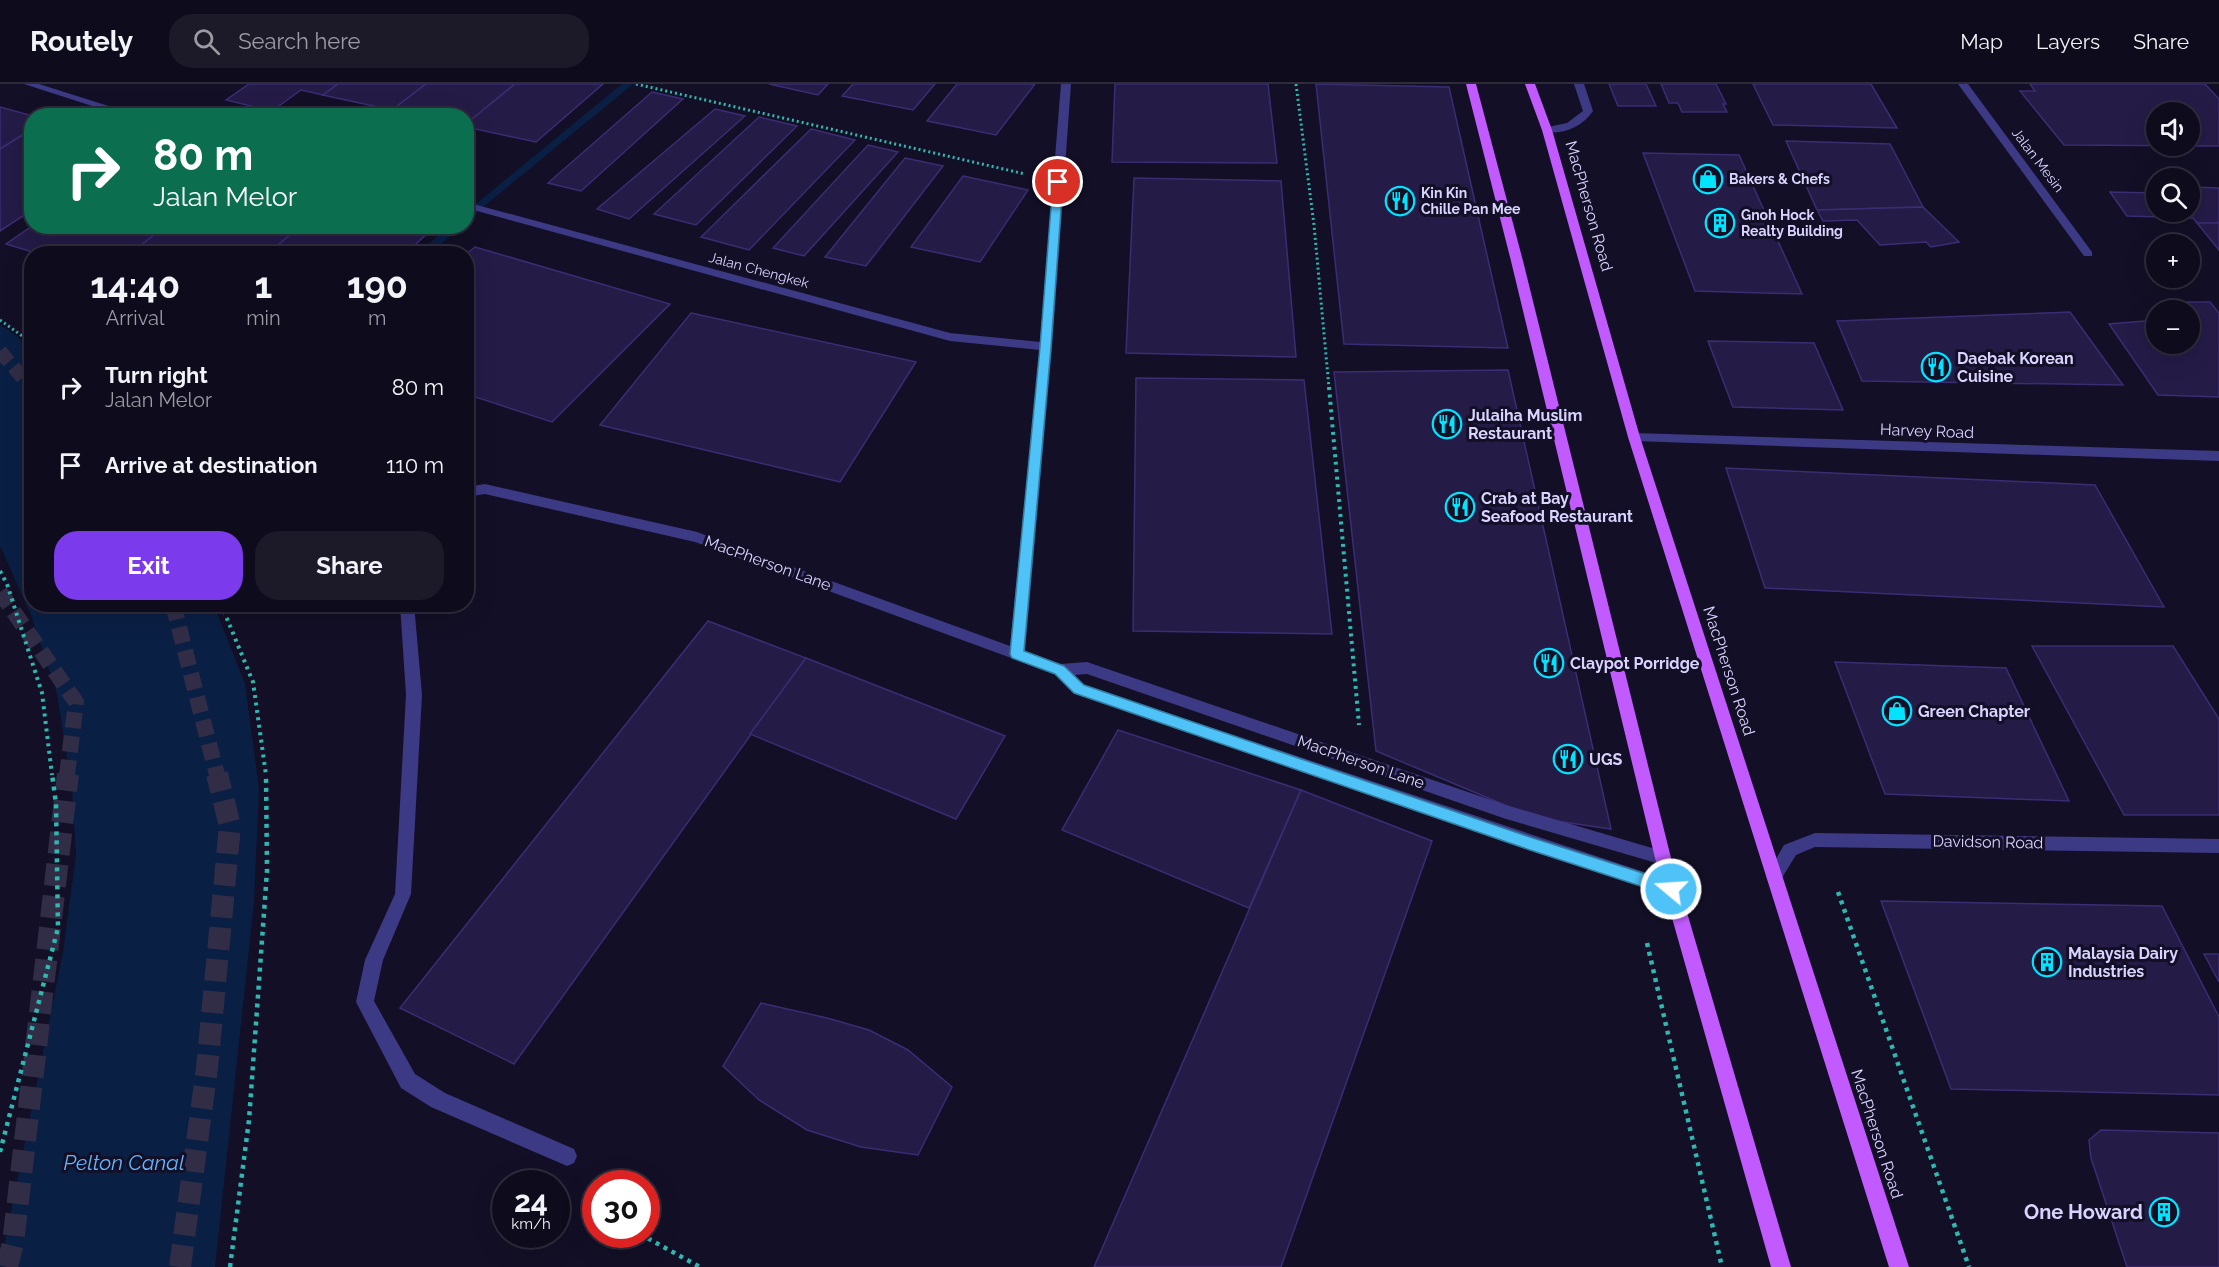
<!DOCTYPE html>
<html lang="en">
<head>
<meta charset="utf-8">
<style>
	body { margin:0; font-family:Raleway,sans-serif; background:#1c1929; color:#f1f3f6; height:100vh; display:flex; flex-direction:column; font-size:22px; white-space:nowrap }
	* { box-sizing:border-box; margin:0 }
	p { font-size:20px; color:#9b9ba3 }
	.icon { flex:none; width:33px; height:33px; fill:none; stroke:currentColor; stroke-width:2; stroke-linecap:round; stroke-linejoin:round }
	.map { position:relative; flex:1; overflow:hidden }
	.drawer { position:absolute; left:24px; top:162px; width:450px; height:366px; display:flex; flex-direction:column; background:#0e0b1c; border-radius:24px; box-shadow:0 6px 24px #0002,0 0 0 2px #2e2b3b }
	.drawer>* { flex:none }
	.guide { position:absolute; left:24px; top:24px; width:450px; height:126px; border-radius:24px; box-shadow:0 6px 24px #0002,0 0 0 2px #2e2b3b; background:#0b6e4f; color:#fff; overflow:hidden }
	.tools { position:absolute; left:2146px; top:18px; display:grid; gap:12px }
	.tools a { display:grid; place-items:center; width:54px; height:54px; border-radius:50%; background:#0e0b1c; box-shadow:0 6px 24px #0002,0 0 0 2px #2e2b3b; font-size:30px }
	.speed { position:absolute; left:492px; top:1086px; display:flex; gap:12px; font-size:30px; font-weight:700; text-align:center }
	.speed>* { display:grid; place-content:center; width:78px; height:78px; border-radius:50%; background:#0e0b1c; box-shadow:0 6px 24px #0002,0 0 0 2px #2e2b3b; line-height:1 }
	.speed small { font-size:15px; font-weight:400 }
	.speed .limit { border:9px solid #d22; background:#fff; color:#111 }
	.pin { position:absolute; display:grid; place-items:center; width:51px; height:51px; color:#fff; margin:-26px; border:3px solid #fff; border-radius:50%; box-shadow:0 2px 6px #0007 }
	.me { position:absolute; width:66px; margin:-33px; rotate:288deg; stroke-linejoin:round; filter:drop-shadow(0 0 4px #0008) }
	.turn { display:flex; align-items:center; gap:21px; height:126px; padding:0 30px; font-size:27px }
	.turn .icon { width:78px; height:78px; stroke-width:2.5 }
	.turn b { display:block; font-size:42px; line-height:51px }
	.eta { display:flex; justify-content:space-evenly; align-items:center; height:102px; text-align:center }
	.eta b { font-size:36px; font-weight:700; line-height:42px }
	.primary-button { display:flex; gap:12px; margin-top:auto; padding:12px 30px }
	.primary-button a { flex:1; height:69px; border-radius:24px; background:#7c3aed; color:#fff; font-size:24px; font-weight:700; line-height:69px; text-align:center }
	.primary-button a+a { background:#1c1929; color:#f1f3f6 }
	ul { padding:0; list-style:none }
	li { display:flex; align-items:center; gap:18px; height:78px; padding:0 30px }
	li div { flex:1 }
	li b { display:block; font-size:22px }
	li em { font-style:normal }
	header { display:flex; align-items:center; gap:36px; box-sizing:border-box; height:84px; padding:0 30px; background:#0e0b1c; border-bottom:2px solid #2e2b3b }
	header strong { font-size:28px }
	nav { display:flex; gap:33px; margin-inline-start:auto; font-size:21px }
	.search { width:420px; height:54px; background:#1c1929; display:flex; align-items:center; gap:15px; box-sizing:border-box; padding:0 21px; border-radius:24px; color:#9b9ba3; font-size:22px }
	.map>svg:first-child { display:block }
	.water { fill:#0a1f44 }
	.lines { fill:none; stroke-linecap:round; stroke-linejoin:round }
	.stream { fill:#0a1f44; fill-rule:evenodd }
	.building { fill:#241b47; stroke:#3b2d73; stroke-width:1.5; fill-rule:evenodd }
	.highway-tunnel-far2 { stroke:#312d47; stroke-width:14; stroke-dasharray:14 7; stroke-linecap:butt }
	.highway-tunnel-far1 { stroke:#312d47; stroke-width:16; stroke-dasharray:16 8; stroke-linecap:butt }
	.highway-tunnel { stroke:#312d47; stroke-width:22; stroke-dasharray:22 10; stroke-linecap:butt }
	.path-far2 { stroke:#2fb8b0; stroke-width:3; stroke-dasharray:2 3; stroke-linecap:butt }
	.path-far1 { stroke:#2fb8b0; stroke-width:4; stroke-dasharray:3 4.5; stroke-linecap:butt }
	.path { stroke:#2fb8b0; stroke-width:4.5; stroke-dasharray:4 5; stroke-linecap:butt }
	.minor { fill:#3d3a85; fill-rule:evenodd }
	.major { fill:#c25bff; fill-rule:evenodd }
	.route { fill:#4fc3f7; stroke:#337fa1; stroke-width:1.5 }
	.labels { text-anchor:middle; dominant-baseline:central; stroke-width:6; stroke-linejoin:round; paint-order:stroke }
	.far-street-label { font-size:14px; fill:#d9d4ff; stroke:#130f26 }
	.far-poi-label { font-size:14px; font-weight:bold; fill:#d9d4ff; stroke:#130f26; text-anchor:start }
	.street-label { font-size:16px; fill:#d9d4ff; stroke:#130f26 }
	.poi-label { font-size:16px; font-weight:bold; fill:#d9d4ff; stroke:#130f26; text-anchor:start }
	.near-poi-label { font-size:20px; font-weight:bold; fill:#d9d4ff; stroke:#130f26; text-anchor:end }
	.near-water-label { font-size:21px; font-style:italic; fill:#62b6ff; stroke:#130f26 }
</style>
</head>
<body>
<header>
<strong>Routely</strong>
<div class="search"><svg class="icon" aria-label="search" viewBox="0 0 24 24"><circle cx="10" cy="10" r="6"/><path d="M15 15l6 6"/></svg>Search here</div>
<nav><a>Map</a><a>Layers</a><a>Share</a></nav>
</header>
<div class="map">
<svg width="2219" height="1183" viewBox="0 0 2219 1183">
	<rect width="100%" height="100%" fill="#130f26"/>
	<polygon class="water" points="0,241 17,252 31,267 32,520 214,521 245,600 259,705 254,818 215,1183 0,1183 63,868 76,771 72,705 57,610 31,531 0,462"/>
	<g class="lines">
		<g class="stream">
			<polygon points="622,0 633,0 466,137 466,128"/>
			<polygon points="449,142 461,142 430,170 418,170"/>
		</g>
	</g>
	<g class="building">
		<polygon points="249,0 338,0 323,11 301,6 272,27 226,16"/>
		<polygon points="338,0 426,0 392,26 323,11"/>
		<polygon points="426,0 515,0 466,40 466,32 416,32 392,26"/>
		<polygon points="515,0 603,0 536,58 466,43 466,40"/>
		<polygon points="769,0 828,0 818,11"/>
		<polygon points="853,0 935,0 913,26 842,12"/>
		<polygon points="957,0 1035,0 996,51 927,37"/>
		<polygon points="1115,0 1268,0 1277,79 1112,78"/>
		<polygon points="1316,0 1449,3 1508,264 1344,260"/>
		<polygon points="1609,0 1646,0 1656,22 1618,22"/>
		<polygon points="1661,0 1716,0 1726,20 1723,20 1727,28 1682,28 1678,19 1669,19"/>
		<polygon points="1753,0 1871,0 1897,44 1773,41"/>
		<path d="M2030 0H2205L2219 15V62L2064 61 2020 7H2035ZM2157 28H2190V62H2157Z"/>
		<polygon points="652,8 683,15 581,107 548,99"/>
		<polygon points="0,23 33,32 32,45 0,65"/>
		<polygon points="715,25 745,32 629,135 597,125"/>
		<polygon points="759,33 797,42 696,141 654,130"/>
		<polygon points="32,45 32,126 0,147 0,65"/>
		<polygon points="811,45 855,56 749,166 701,153"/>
		<polygon points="1786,57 1890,60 1923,123 1817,126"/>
		<polygon points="868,61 898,68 804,172 773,164"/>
		<polygon points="1643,69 1739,71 1802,210 1695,207"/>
		<polygon points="905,74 943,82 866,182 825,173"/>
		<polygon points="963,92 1028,106 980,178 911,163"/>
		<polygon points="1134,94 1281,97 1296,273 1126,269"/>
		<polygon points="2190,103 2219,104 2219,139 2197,139 2193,134 2127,132 2110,108 2157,109 2157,128 2190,128"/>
		<polygon points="1923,123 1959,158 1931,163 1926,158 1880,161 1857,136 1823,137 1817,126"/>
		<polygon points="2197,139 2219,139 2219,166"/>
		<polygon points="32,142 166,142 129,170 39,170 6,160"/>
		<polygon points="166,142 301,142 267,170 129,170"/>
		<polygon points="301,142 416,142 431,146 405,170 267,170"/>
		<polygon points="475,163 670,220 552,338 466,310 466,170"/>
		<polygon points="2187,218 2210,218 2219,229 2219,313 2158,311 2109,240 2157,236 2157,260 2190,260 2190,234 2198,233"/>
		<polygon points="2070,228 2123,301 1862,297 1837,237"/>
		<polygon points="691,229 916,278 840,398 600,341"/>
		<polygon points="1708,257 1814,259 1843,326 1733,323"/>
		<polygon points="1508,286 1611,745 1536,734 1376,667 1334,288"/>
		<polygon points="1136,294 1304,296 1332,550 1133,547"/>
		<polygon points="1726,384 2095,401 2164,523 1765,504"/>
		<polygon points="708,537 806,574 514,980 400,924"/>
		<polygon points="2032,562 2173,562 2219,635 2219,731 2124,731"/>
		<polygon points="806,574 1005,652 956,735 750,650"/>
		<polygon points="1835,578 2006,584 2069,717 1885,710"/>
		<polygon points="1118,646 1301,706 1249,824 1062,746"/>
		<polygon points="1301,706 1432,757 1281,1183 1094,1183"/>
		<polygon points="1881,817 2162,822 2219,933 2219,1011 1951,1005"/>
		<polygon points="2204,870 2219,870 2219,898"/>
		<polygon points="761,919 827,934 869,946 908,966 952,1003 918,1071 861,1063 807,1046 759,1016 723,982"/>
		<polygon points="2101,1046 2219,1049 2219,1183 2127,1183 2091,1074 2089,1056"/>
	</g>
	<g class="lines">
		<polyline class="highway-tunnel-far2" points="0,267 31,304"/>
		<g class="highway-tunnel-far1">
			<polyline points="30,303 32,305"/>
			<polyline points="0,508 76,618 67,691"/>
			<polyline points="173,520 217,691"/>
		</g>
		<g class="highway-tunnel">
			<polyline points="7,1183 13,1159 68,690"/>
			<polyline points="180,1183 207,984 230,742 217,690"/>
		</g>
		<g class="path-far2">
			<polyline points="636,0 1025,90"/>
			<polyline points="1296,0 1314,141 1329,304"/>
			<polyline points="0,236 32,259"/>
		</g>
		<g class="path-far1">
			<polyline points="1329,303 1359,641"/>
			<polyline points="0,487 7,500 42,609 52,691"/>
			<polyline points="221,520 253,598 266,691"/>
		</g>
		<g class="path">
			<polyline points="1838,808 1969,1183"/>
			<polyline points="1647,859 1722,1183"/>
			<polyline points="0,1068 58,844 56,720 52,690"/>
			<polyline points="640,1150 700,1183"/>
			<polyline points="230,1183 249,1036 267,787 266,690"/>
		</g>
		<g class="minor">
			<polygon points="24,0 39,0 140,32 123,32"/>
			<polygon points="1061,0 1071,0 1052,263 1025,567 1060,580 1087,578 1506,721 1669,769 1671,774 1669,779 1663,781 1506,735 1087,590 1075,591 1084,601 1671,797 1677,800 1679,805 1677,810 1671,813 1074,609 1055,590 695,458 485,410 466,413 466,403 485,400 697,448 1010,562 1040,266 950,257 466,124 466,118 950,249 1040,258"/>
			<path d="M1574 0H1584L1593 27C1582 43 1563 51 1543 48V44L1567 39 1583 27Z"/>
			<polygon points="1958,0 1968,0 2092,168 2092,172 2084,172"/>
			<polygon points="1634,349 2219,367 2219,377 1634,357 1628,353"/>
			<polygon points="400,520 414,520 422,611 411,810 383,876 374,917 415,990 445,1009 574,1065 577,1072 574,1079 567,1082 431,1023 401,1004 356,918 365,876 395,810 406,611"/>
			<polygon points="1815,749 2219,755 2219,769 1815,763 1796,771 1780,797 1774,800 1768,797 1766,792 1784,761"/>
		</g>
		<g class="major">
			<polygon points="1466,0 1476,0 1523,177 1671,774 1791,1183 1771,1183 1655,774 1511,177"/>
			<polygon points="1525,0 1535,0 1552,46 1640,353 1909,1183 1889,1183 1628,353 1542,46"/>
		</g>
	</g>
	<polygon class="route" points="1058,95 1063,98 1051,263 1024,567 1064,582 1084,601 1530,753 1671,798 1677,800 1679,805 1677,810 1671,812 1530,766 1074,609 1055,590 1012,574 1010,570 1040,263 1053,98"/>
	<defs>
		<g id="shop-ring" transform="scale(1.5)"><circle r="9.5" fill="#130f26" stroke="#00e5ff" stroke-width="1.5"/><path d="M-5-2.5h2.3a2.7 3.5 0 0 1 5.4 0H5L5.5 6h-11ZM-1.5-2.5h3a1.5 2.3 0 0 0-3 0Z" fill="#00e5ff"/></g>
		<g id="restaurant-ring" transform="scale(1.5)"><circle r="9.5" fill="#130f26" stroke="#00e5ff" stroke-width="1.5"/><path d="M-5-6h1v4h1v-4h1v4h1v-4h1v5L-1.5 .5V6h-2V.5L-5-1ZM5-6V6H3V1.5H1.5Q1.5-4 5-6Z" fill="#00e5ff"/></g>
		<g id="building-ring" transform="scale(1.5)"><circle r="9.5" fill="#130f26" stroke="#00e5ff" stroke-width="1.5"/><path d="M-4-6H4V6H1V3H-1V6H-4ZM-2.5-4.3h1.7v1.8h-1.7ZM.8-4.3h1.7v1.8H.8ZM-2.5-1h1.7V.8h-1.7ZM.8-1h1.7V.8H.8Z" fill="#00e5ff"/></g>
	</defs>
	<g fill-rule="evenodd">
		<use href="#shop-ring" x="1708" y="95"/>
		<use href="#restaurant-ring" x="1400" y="117"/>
		<use href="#building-ring" x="1720" y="139"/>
		<use href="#restaurant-ring" x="1936" y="283"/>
		<use href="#restaurant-ring" x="1447" y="340"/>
		<use href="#restaurant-ring" x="1460" y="423"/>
		<use href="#restaurant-ring" x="1549" y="579"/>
		<use href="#shop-ring" x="1897" y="627"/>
		<use href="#restaurant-ring" x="1568" y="675"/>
		<use href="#building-ring" x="2047" y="878"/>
		<use href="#building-ring" x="2164" y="1128"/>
	</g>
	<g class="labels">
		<g class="far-street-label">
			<text transform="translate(2038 76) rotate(53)">Jalan Mesin</text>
			<text transform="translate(759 186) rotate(15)">Jalan Chengkek</text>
		</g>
		<g class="far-poi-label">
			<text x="1729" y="95">Bakers &amp; Chefs</text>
			<text x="1421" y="109">Kin Kin<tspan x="1421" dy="16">Chille Pan Mee</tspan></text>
			<text x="1741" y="131">Gnoh Hock<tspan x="1741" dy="16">Realty Building</tspan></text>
		</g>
		<g class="street-label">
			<text transform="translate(1589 122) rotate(74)">MacPherson Road</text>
			<text transform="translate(1927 347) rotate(2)">Harvey Road</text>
			<text transform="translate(768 479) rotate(20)">MacPherson Lane</text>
			<text transform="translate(1729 587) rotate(72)">MacPherson Road</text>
			<text transform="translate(1361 678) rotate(19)">MacPherson Lane</text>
			<text transform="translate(1988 758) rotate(1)">Davidson Road</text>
			<text transform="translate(1877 1050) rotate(72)">MacPherson Road</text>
		</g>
		<g class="poi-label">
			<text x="1957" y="274">Daebak Korean<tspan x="1957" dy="18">Cuisine</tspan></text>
			<text x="1468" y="331">Julaiha Muslim<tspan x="1468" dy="18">Restaurant</tspan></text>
			<text x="1481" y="414">Crab at Bay<tspan x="1481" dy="18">Seafood Restaurant</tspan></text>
			<text x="1570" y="579">Claypot Porridge</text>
			<text x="1918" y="627">Green Chapter</text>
			<text x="1589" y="675">UGS</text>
			<text x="2068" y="869">Malaysia Dairy<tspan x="2068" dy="18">Industries</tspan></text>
		</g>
		<g class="near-poi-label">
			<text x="2143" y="1128">One Howard</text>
		</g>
		<g class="near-water-label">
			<text x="124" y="1078">Pelton Canal</text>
		</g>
	</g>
</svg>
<div class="tools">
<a><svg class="icon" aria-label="sound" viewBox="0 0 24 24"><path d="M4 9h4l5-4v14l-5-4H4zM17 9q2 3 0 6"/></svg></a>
<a><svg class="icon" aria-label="search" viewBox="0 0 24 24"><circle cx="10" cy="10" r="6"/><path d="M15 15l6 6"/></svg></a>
<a>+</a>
<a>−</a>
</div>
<div class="speed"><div>24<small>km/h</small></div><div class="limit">30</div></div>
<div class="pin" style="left:1058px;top:98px;background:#d93025"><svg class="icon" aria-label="arrive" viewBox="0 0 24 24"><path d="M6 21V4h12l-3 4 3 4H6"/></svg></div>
<svg class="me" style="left:1671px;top:805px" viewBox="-20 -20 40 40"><circle r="17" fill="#4fc3f7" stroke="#fff" stroke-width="3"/><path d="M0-11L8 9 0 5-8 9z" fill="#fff"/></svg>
<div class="guide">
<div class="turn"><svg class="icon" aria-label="right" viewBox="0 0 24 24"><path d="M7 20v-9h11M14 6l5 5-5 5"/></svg><div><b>80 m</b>Jalan Melor</div></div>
</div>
<section class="drawer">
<div class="eta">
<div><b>14:40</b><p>Arrival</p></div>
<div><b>1</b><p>min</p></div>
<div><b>190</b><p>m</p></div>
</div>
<ul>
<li><svg class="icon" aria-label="right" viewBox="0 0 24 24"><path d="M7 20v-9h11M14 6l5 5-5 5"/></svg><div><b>Turn right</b><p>Jalan Melor</p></div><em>80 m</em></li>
<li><svg class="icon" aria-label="arrive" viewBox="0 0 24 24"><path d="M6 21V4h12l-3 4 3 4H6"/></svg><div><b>Arrive at destination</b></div><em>110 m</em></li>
</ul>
<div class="primary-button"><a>Exit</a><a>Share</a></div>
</section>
</div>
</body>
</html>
